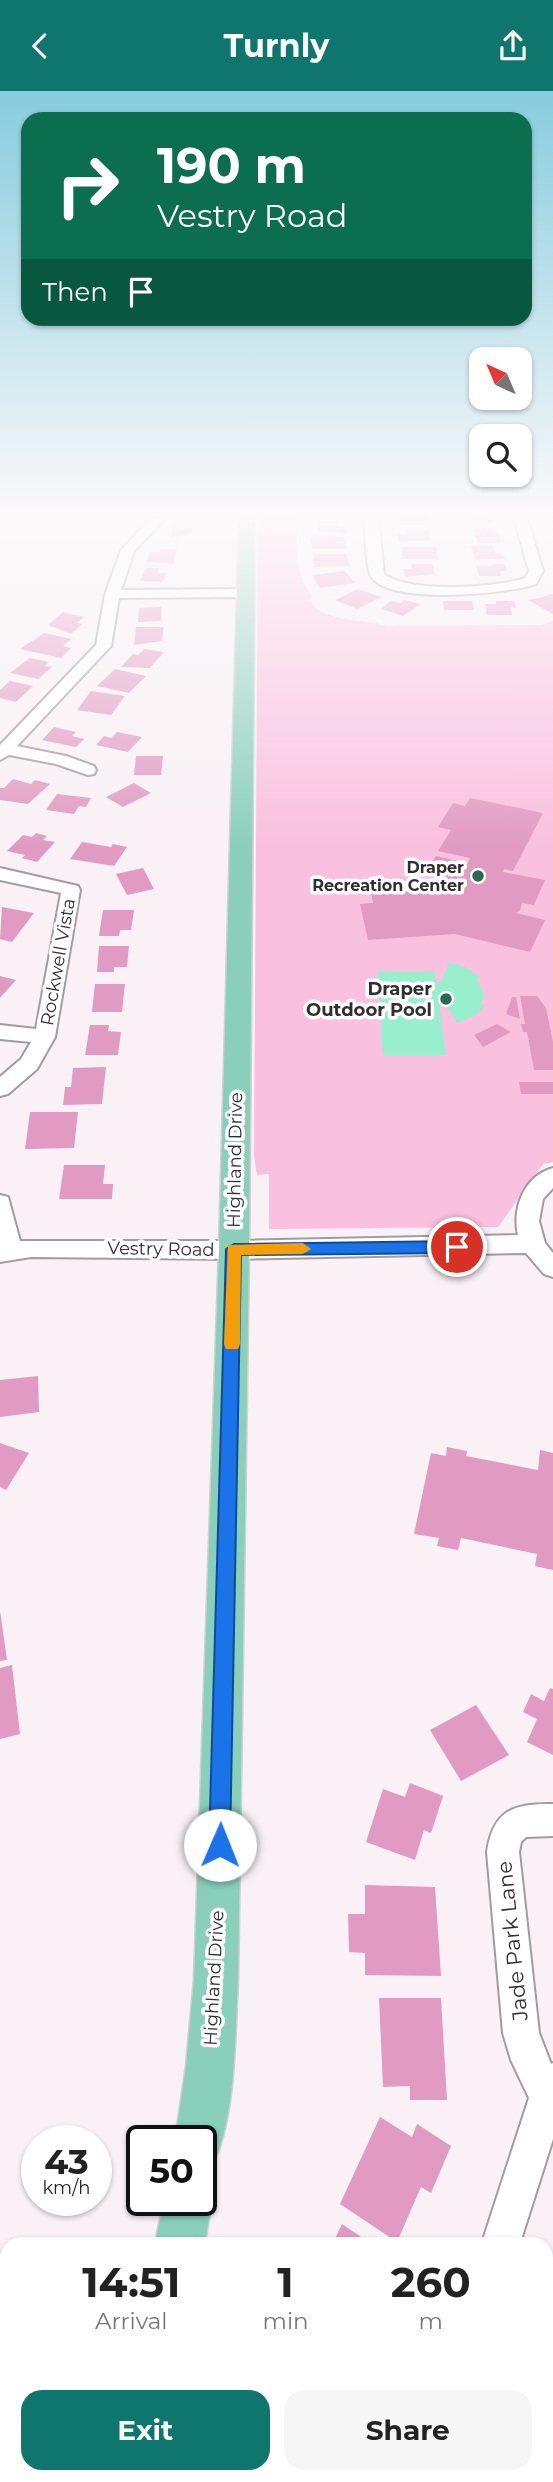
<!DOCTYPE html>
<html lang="en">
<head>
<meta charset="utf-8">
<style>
	body { margin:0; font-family:Montserrat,sans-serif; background:#f6f6f6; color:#222; height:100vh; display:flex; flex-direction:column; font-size:26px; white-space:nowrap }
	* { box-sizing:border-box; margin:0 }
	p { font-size:23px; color:#767676 }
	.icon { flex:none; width:38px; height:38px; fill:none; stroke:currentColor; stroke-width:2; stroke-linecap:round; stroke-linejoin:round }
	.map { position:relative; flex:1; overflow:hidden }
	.side { position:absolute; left:0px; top:2146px; width:553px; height:247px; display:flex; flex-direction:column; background:#fff; border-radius:21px 21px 0 0; box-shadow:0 2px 5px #0004 }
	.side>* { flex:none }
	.hud { position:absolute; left:21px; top:21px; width:511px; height:214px; border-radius:21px; box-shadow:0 2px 5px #0004; background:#0b6e4f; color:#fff; overflow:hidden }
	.needle { width:46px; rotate:316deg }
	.tools { position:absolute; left:469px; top:256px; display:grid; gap:14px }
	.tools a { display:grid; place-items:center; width:63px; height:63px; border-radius:14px; background:#fff; box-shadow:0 2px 5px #0004; font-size:35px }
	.speed { position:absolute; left:21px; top:2034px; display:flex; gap:14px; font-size:35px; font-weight:700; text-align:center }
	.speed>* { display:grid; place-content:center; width:91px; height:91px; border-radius:50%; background:#fff; box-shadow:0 2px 5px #0004; line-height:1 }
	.speed small { font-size:18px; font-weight:400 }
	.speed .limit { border:4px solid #111; border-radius:10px; background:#fff; color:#111 }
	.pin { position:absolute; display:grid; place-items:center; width:60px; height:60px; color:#fff; margin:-30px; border:4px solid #fff; border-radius:50%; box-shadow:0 2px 7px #0007 }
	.me { position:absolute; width:77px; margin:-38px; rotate:1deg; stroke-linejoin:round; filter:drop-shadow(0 0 5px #0008) }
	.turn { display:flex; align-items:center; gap:24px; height:147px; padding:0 21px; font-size:32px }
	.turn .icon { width:91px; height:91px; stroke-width:2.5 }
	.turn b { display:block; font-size:49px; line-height:60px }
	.then { display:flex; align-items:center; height:66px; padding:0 21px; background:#0003; gap:14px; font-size:26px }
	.eta { display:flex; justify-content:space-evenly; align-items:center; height:119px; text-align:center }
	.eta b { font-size:42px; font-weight:700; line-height:49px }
	.primary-button { display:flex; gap:14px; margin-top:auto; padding:14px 21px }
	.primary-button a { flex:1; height:80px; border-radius:21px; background:#0f766e; color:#fff; font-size:28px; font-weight:700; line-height:80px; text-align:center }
	.primary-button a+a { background:#f6f6f6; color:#222 }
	header { display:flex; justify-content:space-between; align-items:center; height:91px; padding:0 21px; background:#0f766e; color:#fff; font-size:32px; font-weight:700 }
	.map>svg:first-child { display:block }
	.green { fill:#fac0df }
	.water { fill:#97efce }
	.building { fill:#e19bc2 }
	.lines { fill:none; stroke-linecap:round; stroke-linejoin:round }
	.minor-casing { stroke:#a29b9f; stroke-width:4 }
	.major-casing { stroke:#d2d1d1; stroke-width:3 }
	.minor { fill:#fff; fill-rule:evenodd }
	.major { fill:#89cfba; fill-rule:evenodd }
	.route { fill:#1a73e8; stroke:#114b97; stroke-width:2 }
	.slow { fill:#f59e0b }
	.poi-dot { fill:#2b6854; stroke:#fff; stroke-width:2.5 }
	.labels { text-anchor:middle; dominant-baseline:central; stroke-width:7; stroke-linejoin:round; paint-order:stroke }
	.far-poi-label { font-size:16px; font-weight:bold; fill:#312e30; stroke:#fff; text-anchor:end }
	.street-label { font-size:18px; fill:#312e30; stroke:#fff }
	.poi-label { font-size:18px; font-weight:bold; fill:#312e30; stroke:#fff; text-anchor:end }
	.near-street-label { font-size:21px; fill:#312e30; stroke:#fff }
</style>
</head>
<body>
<header><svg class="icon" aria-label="back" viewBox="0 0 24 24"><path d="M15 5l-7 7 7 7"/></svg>Turnly<svg class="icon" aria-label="share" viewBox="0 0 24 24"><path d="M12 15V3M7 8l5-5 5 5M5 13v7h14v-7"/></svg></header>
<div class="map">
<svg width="553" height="2391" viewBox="0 0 553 2391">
	<rect width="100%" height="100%" fill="#f9f1f5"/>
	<path class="green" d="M258 423H297C298 452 292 481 312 505L310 507 314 516C335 531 363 528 387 535L542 534 553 530V1071L543 1073 498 1136 269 1138V1083L257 1084 254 1065Z"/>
	<polygon class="water" points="449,871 465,876 480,886 477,888 484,904 481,913 485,915 476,924 457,932 444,911 439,911 446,964 383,964 377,881 435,880 436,890 442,890"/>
	<g class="building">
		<polygon points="398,423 429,423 432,434 397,434"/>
		<polygon points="468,423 492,423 494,432 471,432"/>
		<polygon points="317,430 338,430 338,435 345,435 346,442 318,440"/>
		<polygon points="173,434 193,434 192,443 172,446"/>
		<polygon points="481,437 492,437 493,442 498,442 501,452 477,452 475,439 482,439"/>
		<polygon points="405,439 429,439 430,449 399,451 398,443 406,443"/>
		<polygon points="344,446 346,458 312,458 311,447"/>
		<polygon points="493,454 495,462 503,462 505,468 475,468 471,455"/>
		<polygon points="403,456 436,456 438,468 402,468"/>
		<polygon points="160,458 177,458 174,472 147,471 149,461 160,461"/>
		<polygon points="313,463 346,463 350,475 314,476"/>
		<polygon points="411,473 432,473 435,483 405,486 403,478 412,478"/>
		<polygon points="492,473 505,473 507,480 500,480 501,485 479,485 476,475 492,475"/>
		<polygon points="145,477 159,477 157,482 166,482 163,491 140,490"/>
		<polygon points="345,480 355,492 320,497 312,484"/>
		<polygon points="358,498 382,506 357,518 335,509"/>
		<polygon points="553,503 553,523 528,509 542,506"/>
		<polygon points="404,509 421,513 403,525 381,518 391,510 401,512"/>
		<polygon points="443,510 472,510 474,519 444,519"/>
		<polygon points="496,510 514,510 516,516 511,516 512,524 487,524 485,513 496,513"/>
		<polygon points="161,516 161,530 138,531 139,517"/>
		<polygon points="63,521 84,526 77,532 82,533 71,543 48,534"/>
		<polygon points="136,536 164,536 162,550 134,554"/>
		<polygon points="44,542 72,548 63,555 71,557 61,567 20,558"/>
		<polygon points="144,558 164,561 150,577 121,576 133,563 138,564"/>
		<polygon points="30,567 49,571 45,575 52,576 38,588 10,582"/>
		<polygon points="115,578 146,585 129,602 97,595"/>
		<polygon points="10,590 33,595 16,611 0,607 0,599"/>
		<polygon points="91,600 125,605 111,624 77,619"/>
		<polygon points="54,636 76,641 72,645 84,648 76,656 42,649"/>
		<polygon points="117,641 142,646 128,661 96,654 104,645 111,647"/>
		<polygon points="136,665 163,665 161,684 134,684"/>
		<polygon points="13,688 31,693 35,689 50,693 28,713 0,709 0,697 4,697"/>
		<polygon points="134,692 151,702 123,716 106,706"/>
		<polygon points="57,703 91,707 86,716 79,715 74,723 46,719"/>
		<polygon points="470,707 543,722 513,780 504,778 503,781 545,789 534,814 522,812 520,820 516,822 545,829 530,861 455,843 368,849 360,813 373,812 371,801 437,797 441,791 426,780 436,765 468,772 470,767 438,760 451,739 438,736 453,712 465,715"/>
		<polygon points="36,742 47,745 43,749 55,751 37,771 22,767 25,764 7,760 23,744 32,746"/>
		<polygon points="82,751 111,756 113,753 127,756 114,775 70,768"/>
		<polygon points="143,777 154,798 127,804 116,783"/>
		<polygon points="2,816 34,822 12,851 0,848"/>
		<polygon points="103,819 134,819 131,839 120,839 119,845 99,845"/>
		<polygon points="99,855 129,855 127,876 114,876 114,881 97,881"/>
		<polygon points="0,885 16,889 0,907"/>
		<polygon points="95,893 125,893 122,921 92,921"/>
		<polygon points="520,905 537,905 546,917 553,951 553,979 534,979 527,941 523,941 521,933 525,933"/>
		<polygon points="512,906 516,906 520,928 506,923"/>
		<polygon points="497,933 511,941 483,956 474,944"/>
		<polygon points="90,934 109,934 108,940 121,941 118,964 85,964"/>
		<polygon points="106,976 102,1013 63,1014 65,996 71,996 73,977"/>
		<polygon points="519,991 553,991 553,1003 521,1003"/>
		<polygon points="30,1021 78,1021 74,1057 25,1058"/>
		<polygon points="64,1074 105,1074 103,1093 113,1093 112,1108 59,1108"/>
		<polygon points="38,1285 39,1321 0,1326 0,1289"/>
		<polygon points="0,1352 29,1362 6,1399 0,1396"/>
		<polygon points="447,1356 467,1360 466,1365 538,1379 540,1359 553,1362 553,1479 535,1475 537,1463 461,1447 458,1459 437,1455 439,1447 414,1443 431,1362 446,1365"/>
		<polygon points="0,1520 7,1569 0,1570"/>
		<polygon points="12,1574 20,1643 0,1648 0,1577"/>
		<polygon points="550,1597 553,1598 553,1664 527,1651 537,1628 523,1621 531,1603 544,1610"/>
		<polygon points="476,1614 509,1664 461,1690 430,1639"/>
		<polygon points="410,1692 443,1705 431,1742 424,1739 415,1769 366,1751 383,1698 405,1706"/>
		<polygon points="365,1794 435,1796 441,1885 365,1884 365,1862 349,1861 348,1823 365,1823"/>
		<polygon points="379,1907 441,1907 447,2009 410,2009 410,1995 383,1996"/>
		<polygon points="380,2026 412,2046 417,2033 451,2055 431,2102 421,2096 397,2151 340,2113"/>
		<polygon points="342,2133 370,2152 333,2152"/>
		<polygon points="546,2294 553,2299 553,2391 536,2391 527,2385 546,2385"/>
		<polygon points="233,2385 313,2385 310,2391 237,2391"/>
	</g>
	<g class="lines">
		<g class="minor-casing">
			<g id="minor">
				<path d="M364 423H378L384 483C408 502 497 497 525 487L529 480 513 423H526L543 480 536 493C507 503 393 514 372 487 365 478 366 437 364 423Z"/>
				<polygon points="156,426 163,430 134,460 121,499 245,498 252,502 245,506 119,507 111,555 17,655 66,665 94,675 96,679 94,683 88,684 56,673 9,664 0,669 0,654 96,554 105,504 121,459 151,427"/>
				<polygon points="0,777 78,795 80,799 55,946 37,978 8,1003 0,1005 0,986 21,968 31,951 0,948 0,934 36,938 61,802 0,789"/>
				<path d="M553 1077V1097L543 1108 539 1130 545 1152 553 1162V1186L544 1183 526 1162 234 1168 31 1166 0 1171V1104L8 1106 20 1150H234L518 1144C512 1117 524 1085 553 1077Z"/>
				<path d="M553 1713V1745L526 1746 521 1751 519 1761 539 1942 551 1973 553 1972V2048L520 2152H482L529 2007 511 1969 503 1942 487 1761C493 1719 514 1712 553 1713Z"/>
				<polygon points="405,2385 447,2385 445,2391 403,2391"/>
			</g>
		</g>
		<g class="major-casing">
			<g id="major">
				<path d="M239 423H255L249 1159 238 1889C235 1941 236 2018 216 2066L201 2072V2049H175L186 1975 194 1889 219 1159Z"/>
				<polygon points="201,2090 205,2092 212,2109 205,2152 155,2152 164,2109 201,2109"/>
				<polygon points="90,2385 144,2385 142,2391 88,2391"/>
			</g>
		</g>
		<use href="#minor" class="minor"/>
		<use href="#major" class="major"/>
	</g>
	<linearGradient id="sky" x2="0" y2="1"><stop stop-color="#87ccde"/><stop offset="0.56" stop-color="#fcf9fa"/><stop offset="1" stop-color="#fcf9fa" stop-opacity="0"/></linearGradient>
	<rect width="553" height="758" fill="url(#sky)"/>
	<polygon class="route" points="457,1150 465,1156 457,1162 241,1164 230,1754 227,1762 220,1765 212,1762 209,1754 226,1158 234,1153"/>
	<polygon class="slow" points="303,1152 311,1158 303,1163 241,1164 240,1253 238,1258 226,1258 224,1253 228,1154"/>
	<g class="poi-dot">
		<circle cx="478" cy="785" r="7"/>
		<circle cx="446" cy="908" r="7"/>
	</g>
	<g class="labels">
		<g class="far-poi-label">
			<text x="464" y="776">Draper<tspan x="464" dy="18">Recreation Center</tspan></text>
		</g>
		<g class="street-label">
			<text transform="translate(58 871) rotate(-80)">Rockwell Vista</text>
			<text transform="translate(235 1069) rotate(-89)">Highland Drive</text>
			<text transform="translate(161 1158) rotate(1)">Vestry Road</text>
			<text transform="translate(214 1887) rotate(-87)">Highland Drive</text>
		</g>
		<g class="poi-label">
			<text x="432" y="898">Draper<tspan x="432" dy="21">Outdoor Pool</tspan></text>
		</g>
		<g class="near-street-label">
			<text transform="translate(512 1850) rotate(-96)">Jade Park Lane</text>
		</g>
	</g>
</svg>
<div class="tools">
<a><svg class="needle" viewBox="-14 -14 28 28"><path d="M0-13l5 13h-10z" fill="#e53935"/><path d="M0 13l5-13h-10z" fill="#767676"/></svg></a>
<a><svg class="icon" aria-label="search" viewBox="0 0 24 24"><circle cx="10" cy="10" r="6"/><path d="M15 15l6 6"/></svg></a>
</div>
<div class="speed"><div>43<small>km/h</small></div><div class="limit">50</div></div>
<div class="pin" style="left:457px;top:1156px;background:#d93025"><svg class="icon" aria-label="arrive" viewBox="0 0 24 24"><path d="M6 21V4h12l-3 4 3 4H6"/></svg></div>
<svg class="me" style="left:220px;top:1754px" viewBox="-20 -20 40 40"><circle r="19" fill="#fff"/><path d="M0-13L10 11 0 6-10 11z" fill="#1a73e8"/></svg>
<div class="hud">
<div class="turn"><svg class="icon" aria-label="right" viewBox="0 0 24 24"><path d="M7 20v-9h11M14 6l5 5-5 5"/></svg><div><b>190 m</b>Vestry Road</div></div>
<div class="then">Then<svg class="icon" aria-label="arrive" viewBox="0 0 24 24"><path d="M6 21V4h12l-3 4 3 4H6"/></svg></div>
</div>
<section class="side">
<div class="eta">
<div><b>14:51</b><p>Arrival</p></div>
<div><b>1</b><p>min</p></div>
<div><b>260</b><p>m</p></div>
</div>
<div class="primary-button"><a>Exit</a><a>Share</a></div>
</section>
</div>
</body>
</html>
